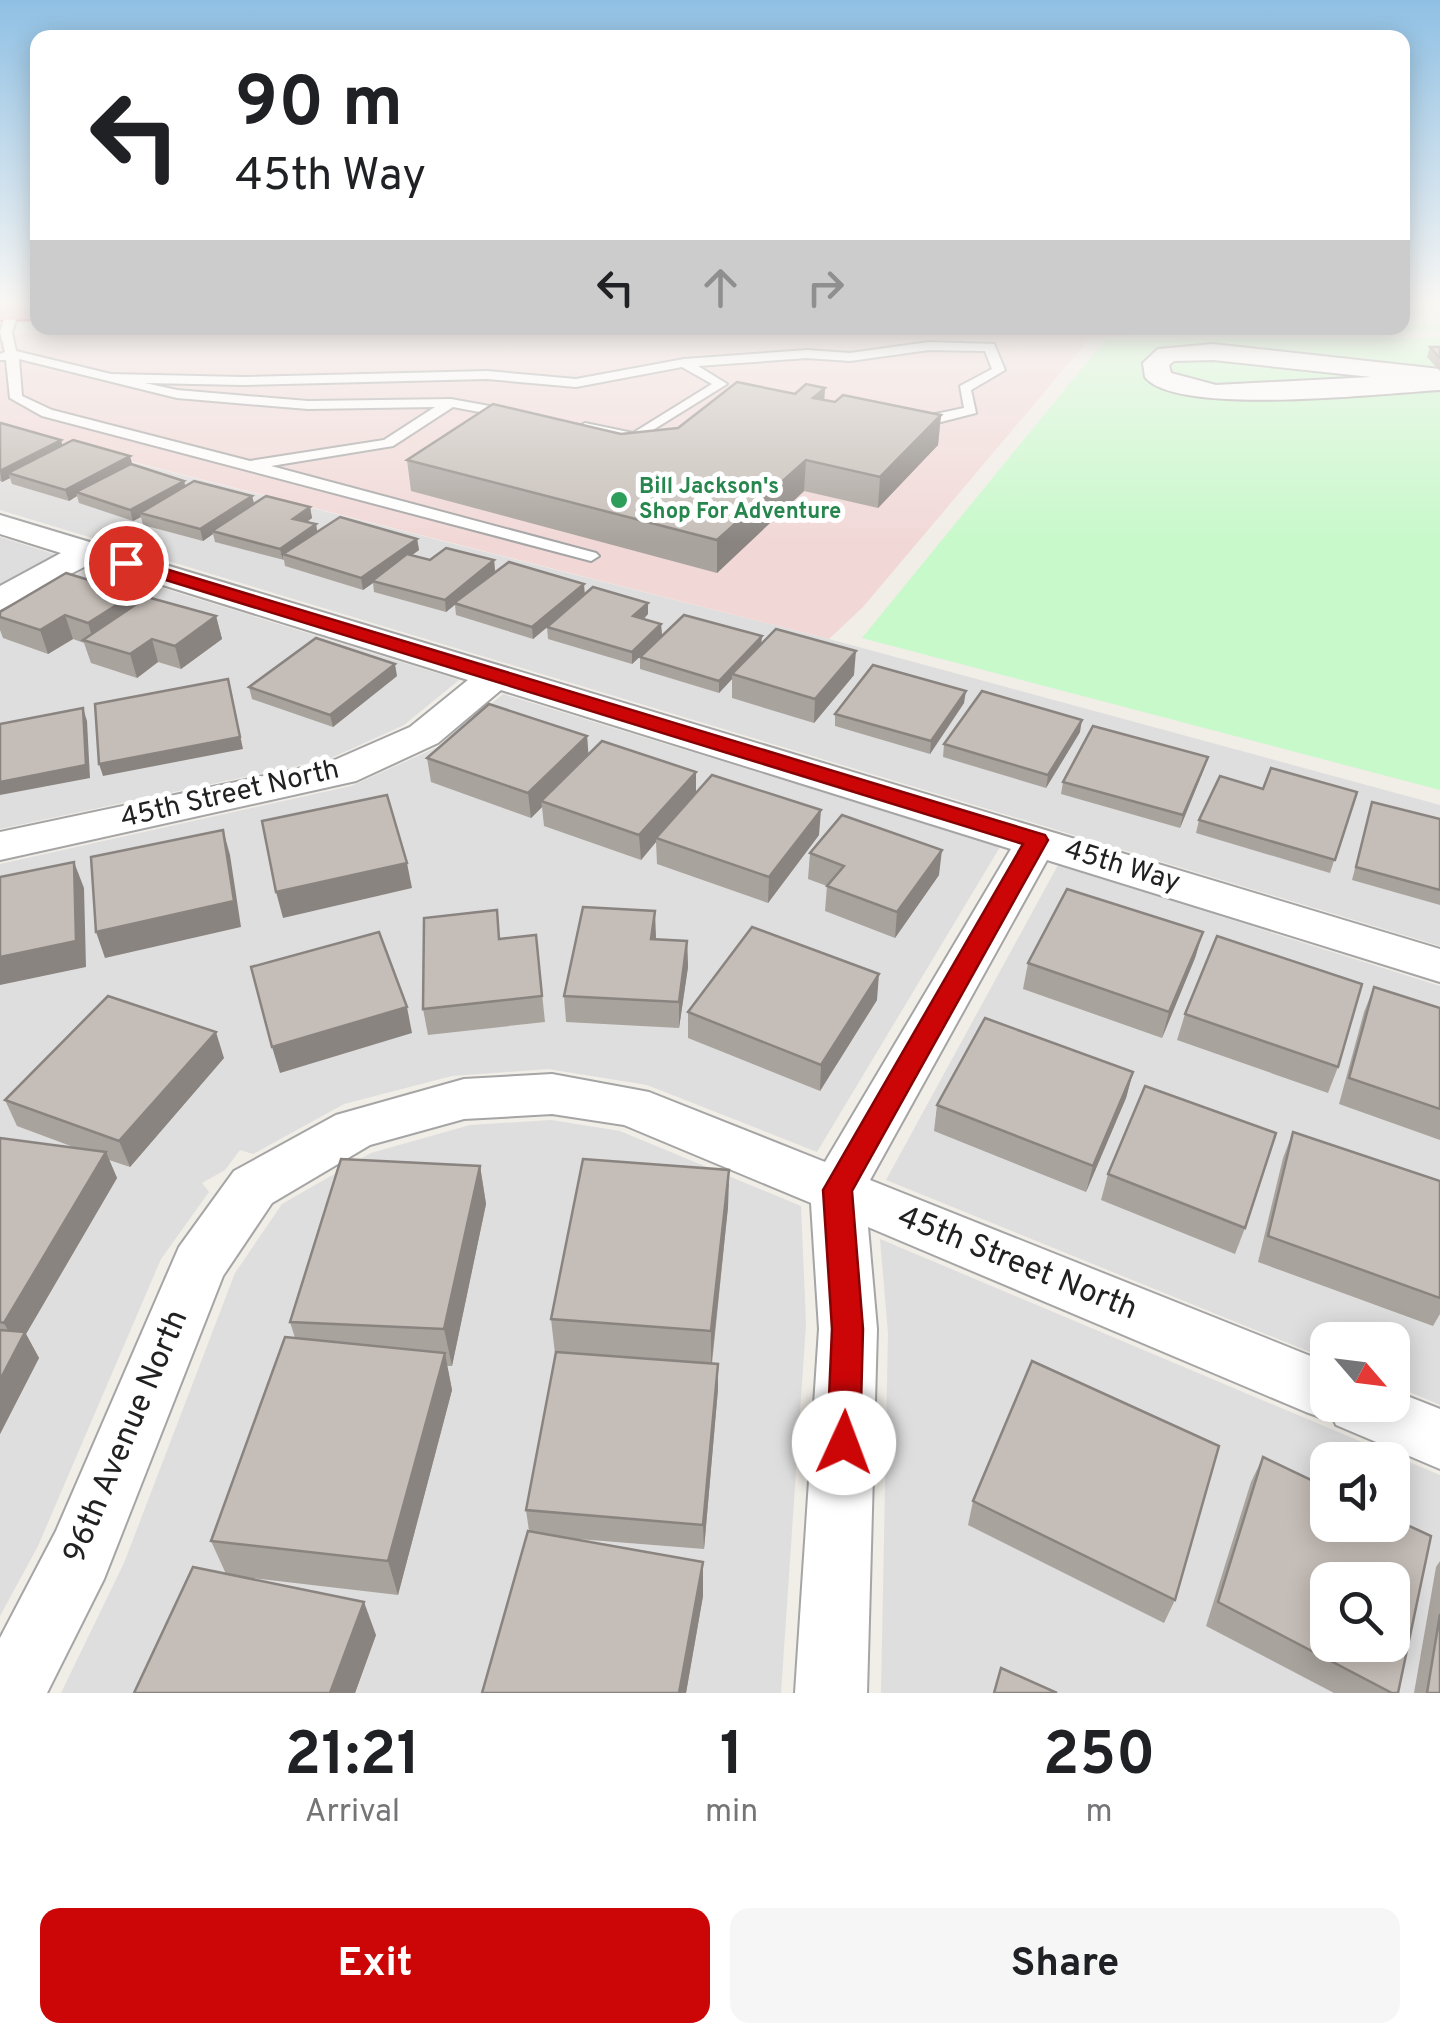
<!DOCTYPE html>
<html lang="en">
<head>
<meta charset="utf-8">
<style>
	body { margin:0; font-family:Overpass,sans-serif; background:#f6f6f6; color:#202124; height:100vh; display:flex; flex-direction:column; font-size:38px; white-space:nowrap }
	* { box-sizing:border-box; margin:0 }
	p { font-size:32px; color:#757577 }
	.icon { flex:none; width:55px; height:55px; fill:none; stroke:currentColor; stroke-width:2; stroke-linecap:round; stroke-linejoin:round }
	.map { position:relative; height:1693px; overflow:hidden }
	.details { display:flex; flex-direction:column; background:#fff; flex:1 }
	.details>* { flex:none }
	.banner { position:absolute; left:30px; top:30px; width:1380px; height:305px; border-radius:20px; box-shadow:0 5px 25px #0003; background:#fff; color:#202124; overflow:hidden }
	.needle { width:65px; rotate:118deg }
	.controls { position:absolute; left:1310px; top:1322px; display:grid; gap:20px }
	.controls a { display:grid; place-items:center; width:100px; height:100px; border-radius:20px; background:#fff; box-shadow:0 5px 25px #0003; font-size:50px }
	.pin { position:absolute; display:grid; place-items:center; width:85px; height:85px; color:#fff; margin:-42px; border:5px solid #fff; border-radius:50%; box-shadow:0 2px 10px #0007 }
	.me { position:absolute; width:110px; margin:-55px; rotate:2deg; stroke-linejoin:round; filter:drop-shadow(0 0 8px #0008) }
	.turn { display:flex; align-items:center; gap:35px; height:210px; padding:0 40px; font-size:45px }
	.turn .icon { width:130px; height:130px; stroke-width:2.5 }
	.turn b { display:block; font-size:70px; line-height:85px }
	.lanes { display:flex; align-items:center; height:95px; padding:0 40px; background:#0003; justify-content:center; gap:50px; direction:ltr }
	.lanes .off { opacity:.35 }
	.eta { display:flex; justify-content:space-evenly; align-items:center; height:170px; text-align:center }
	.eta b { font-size:60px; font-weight:700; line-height:70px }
	.cta { display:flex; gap:20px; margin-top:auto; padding:20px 40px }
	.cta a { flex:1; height:115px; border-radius:20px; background:#cc0507; color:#fff; font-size:40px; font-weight:700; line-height:115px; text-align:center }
	.cta a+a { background:#f6f6f6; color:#202124 }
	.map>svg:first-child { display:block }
	.residential { fill:#dfdede; fill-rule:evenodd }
	.commercial { fill:#f1d8d7 }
	.park { fill:#c7f9ca }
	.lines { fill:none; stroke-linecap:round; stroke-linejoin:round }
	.lane-casing { stroke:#a5a5a5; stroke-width:4 }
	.street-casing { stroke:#a5a5a5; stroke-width:4 }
	.highway-casing { stroke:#d72c68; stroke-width:4 }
	.lane { fill:#fff; fill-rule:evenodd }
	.street { fill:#fff; fill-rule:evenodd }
	.highway { fill:#e592a2; fill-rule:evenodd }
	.wall { fill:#a9a39d }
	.shaded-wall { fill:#8a8480 }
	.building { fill:#c5bdb7; stroke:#8a8480; stroke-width:2.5; fill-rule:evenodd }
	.route { fill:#cc0507; stroke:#850305; stroke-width:2.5 }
	.leisure-dot { fill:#2e9e5b; stroke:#fff; stroke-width:4 }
	.labels { text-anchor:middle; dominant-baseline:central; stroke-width:10; stroke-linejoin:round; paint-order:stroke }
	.far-leisure-label { font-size:22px; font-weight:bold; fill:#27864d; stroke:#fff; text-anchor:start }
	.street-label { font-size:28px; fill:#212121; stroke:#fff }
	.near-street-label { font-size:32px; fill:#212121; stroke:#fff }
</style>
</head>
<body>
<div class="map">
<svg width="1440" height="1693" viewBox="0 0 1440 1693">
	<rect width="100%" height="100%" fill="#f1ede7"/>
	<g class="residential">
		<polygon points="0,429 829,639 1440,805 1440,946 0,510"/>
		<polygon points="0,537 57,555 0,586"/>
		<polygon points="91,566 459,680 404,725 329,759 0,829 0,615"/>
		<polygon points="503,694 1000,847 817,1152 647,1085 548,1069 452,1076 344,1104 253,1154 240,1150 225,1170 202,1183 209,1192 161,1259 38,1546 0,1616 0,864 351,786 440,746"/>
		<polygon points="1058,865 1440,986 1440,1405 1393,1385 1392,1340 1328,1340 1327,1359 886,1180"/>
		<polygon points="551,1120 620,1131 801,1206 806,1324 781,1693 61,1693 124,1563 235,1273 282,1204 371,1153 470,1125"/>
		<path d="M880 1239 1440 1475V1693H881L888 1333ZM1328 1460H1392V1525H1328ZM1328 1580H1392V1645H1328Z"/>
	</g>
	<polygon class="commercial" points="237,328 1165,328 1157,334 1090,338 863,607 829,639 0,428 0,334"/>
	<g class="park">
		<polygon points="1403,323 1440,323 1440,332 1157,334 1165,328 1402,328"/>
		<polygon points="1440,337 1440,790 862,638 1105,340"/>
	</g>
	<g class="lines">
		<g class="lane-casing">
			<path id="lane" d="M13 307 19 310 12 333 16 351 111 374 243 377 487 371 576 379 684 359 807 350 850 353 929 342 994 344 1005 370 971 390 976 413 925 426 907 420 964 408 960 386 992 369 985 351 929 350 850 361 807 358 698 366 727 384 635 441 578 427 585 423 633 433 712 384 682 367 576 387 487 379 243 385 145 383 177 390 308 401 451 399 517 411V417L512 418 453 407 393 446 271 466 596 553 599 556 591 561 42 416 10 398 6 360H0V354L5 352 0 332 7 310ZM19 359 177 398 308 409 435 407 384 440 250 461 52 410 22 396Z"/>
		</g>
		<g class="street-casing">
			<g id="street">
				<path d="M1213 344 1440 369V390C1385 393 1176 417 1145 377L1143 363 1158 349ZM1213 360 1371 377 1216 385 1171 373 1169 365 1174 361Z"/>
				<polygon points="0,515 1440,949 1440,982 1047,860 870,1180 1328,1363 1328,1405 1392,1405 1392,1390 1440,1409 1440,1469 1336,1425 1333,1418 1328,1420 1306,1412 868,1227 877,1329 867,1693 795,1693 819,1329 811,1203 624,1125 552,1114 464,1119 370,1145 272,1203 223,1276 104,1579 47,1693 0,1693 0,1638 56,1531 179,1247 234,1171 336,1115 464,1079 552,1074 649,1092 825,1162 1011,849 501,690 438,743 356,781 0,860 0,832 330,762 410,727 468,680 92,563 0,610 0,586 61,553 0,534"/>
			</g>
		</g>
		<g class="highway-casing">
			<polygon id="highway" points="0,305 38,305 38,319 0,320"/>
		</g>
		<use href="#lane" class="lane"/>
		<use href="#street" class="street"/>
		<use href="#highway" class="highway"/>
	</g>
	<g class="wall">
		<polygon points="1430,347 1440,347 1440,371 1427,357"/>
		<polygon points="825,388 824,400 941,415 938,445 878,508 804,491 717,573 411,491 407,460 678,428 795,394"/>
		<polygon points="0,423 61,440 62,445 184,481 185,486 252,496 254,504 310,507 312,518 307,522 316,524 317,532 417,539 419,550 411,556 430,560 494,560 495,571 475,587 584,584 584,595 648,603 648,614 644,619 661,624 662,636 632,664 548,639 547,627 533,639 456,615 455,605 446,612 374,592 373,583 363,590 285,566 284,560 215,542 213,534 203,541 143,525 141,517 133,521 79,503 77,496 69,501 12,484 10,478 2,482 0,481"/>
		<polygon points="134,594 137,604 216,616 222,639 181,669 158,662 137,678 91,663 84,643 73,639 48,654 3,638 0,630 0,612"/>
		<polygon points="761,644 854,675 814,723 732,698 732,679 719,693 640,669 640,657"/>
		<polygon points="397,676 333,727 252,699 249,687"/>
		<polygon points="964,703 930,754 835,726 835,714"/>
		<polygon points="1080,732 1046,788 943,757 944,744"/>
		<polygon points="587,736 588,754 819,835 768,903 657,864 656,842 641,860 544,826 542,807 531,818 431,782 427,758"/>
		<polygon points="1204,769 1180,828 1061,794 1063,782"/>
		<polygon points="1263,789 1357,792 1330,873 1196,833 1199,820"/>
		<polygon points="1372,802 1440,819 1440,905 1352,880"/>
		<polygon points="810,853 939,875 895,938 825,911 827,886 808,879"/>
		<polygon points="1203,932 1195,958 1162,1038 1023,989 1028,963"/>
		<polygon points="536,935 545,1022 428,1035 423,1009 501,939"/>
		<polygon points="655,939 687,941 688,967 679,1028 566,1022 564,996"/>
		<polygon points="1374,987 1440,1008 1440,1140 1339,1104 1364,1012"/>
		<polygon points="877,1000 820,1091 688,1038 688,1012"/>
		<polygon points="1185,1014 1338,1067 1328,1093 1177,1040"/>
		<polygon points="224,1058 130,1167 109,1160 117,1178 26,1334 39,1358 0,1434 0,1138 76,1148 17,1126 5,1100"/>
		<polygon points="1133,1072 1126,1098 1086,1192 934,1131 937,1105"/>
		<polygon points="1293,1132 1440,1181 1440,1314 1433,1326 1258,1262 1283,1158"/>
		<polygon points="480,1166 486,1204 452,1366 447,1366 452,1390 398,1595 244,1577 376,1635 355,1693 134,1693 226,1574 211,1541 295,1338 290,1322"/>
		<polygon points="729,1170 728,1207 712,1364 718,1389 704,1549 565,1538 703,1562 703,1596 686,1693 482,1693 529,1531 526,1510 555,1354 551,1319"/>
		<polygon points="1108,1174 1245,1228 1235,1254 1101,1200"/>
		<polygon points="1263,1457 1398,1693 1334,1693 1206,1626 1251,1482"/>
		<polygon points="973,1501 1175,1600 1164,1623 968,1525"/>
		<polygon points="1440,1561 1440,1693 1414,1693 1436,1567"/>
	</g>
	<g class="shaded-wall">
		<polygon points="825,388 823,418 813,398"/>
		<polygon points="941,415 938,445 878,508 880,477"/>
		<polygon points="61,440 64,451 8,473 10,478 2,482 0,471"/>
		<polygon points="130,456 133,467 76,492 77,496 69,501 65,490"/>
		<polygon points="806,460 804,491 717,573 717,540"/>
		<polygon points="184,481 187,492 140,513 141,517 133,521 130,510"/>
		<polygon points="252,496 255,507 212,531 213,534 203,541 200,529"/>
		<polygon points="310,507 312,518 295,530 293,519"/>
		<polygon points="316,524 318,536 283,554 283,560 280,549"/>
		<polygon points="417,539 419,550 375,581 372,581 373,583 363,590 361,578"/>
		<polygon points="494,560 495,571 446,612 445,600"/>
		<polygon points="584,584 585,596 533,639 532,627"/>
		<polygon points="134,594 140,618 94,643 88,623"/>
		<polygon points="648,603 648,614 634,628 633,616"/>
		<polygon points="65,615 73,639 48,654 40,630"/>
		<polygon points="216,616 222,639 181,669 175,646"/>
		<polygon points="661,624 662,636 632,664 632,652"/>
		<polygon points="762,636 761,648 732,674 732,679 719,693 719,681"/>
		<polygon points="152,639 158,662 137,678 130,654"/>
		<polygon points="856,651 854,675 814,723 815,699"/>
		<polygon points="395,664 397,676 333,727 330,715"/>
		<polygon points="228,679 243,749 103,776 99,764"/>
		<polygon points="966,691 964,703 930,754 931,741"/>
		<polygon points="83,708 87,721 90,778 0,795 0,782"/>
		<polygon points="1082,720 1080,732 1046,788 1048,775"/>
		<polygon points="587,736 589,761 541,801 542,807 531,818 528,793"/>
		<polygon points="1208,757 1204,769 1180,828 1183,815"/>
		<polygon points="696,772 696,797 656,838 656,842 641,860 639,835"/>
		<polygon points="821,810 819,835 768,903 769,877"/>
		<polygon points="223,830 230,855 241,927 105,958 96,932"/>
		<polygon points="942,850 939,875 895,938 897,912"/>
		<polygon points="74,862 84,888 86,967 0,985 0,957"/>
		<polygon points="407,863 412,888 283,918 276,892"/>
		<polygon points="655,911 656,937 652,965 651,939"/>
		<polygon points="1203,932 1195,958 1162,1038 1169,1012"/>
		<polygon points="687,941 688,967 679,1028 679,1002"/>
		<polygon points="879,974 877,1000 820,1091 821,1065"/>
		<polygon points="407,1007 412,1033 280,1073 272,1047"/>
		<polygon points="216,1032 224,1058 130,1167 119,1141"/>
		<polygon points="1133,1072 1126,1098 1086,1192 1093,1166"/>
		<polygon points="106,1152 117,1178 26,1334 39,1358 0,1434 0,1380 17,1347 4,1323"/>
		<polygon points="480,1166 486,1204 452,1366 444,1329"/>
		<polygon points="729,1170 728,1207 711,1368 711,1331"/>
		<polygon points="445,1353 452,1390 398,1595 388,1561"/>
		<polygon points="718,1364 718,1389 704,1549 703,1525"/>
		<polygon points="703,1562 703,1596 686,1693 679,1693"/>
		<polygon points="364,1602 376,1635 355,1693 330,1693"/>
	</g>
	<g class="building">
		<polygon points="1430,347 1440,347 1440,358"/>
		<polygon points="737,382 795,394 806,384 825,388 813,398 835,402 843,395 941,415 880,477 806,460 717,540 407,460 493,404 621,434 678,428"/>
		<polygon points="0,423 1,423 61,440 0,471"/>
		<polygon points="73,440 130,456 65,490 8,473"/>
		<polygon points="131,464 184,481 130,510 76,492"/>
		<polygon points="194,481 252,496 200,529 140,513"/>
		<polygon points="266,496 310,507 293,519 316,524 280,549 212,531"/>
		<polygon points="340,517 417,539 361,578 283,554"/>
		<polygon points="446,548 494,560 445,600 372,581 407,554 430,560"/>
		<polygon points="509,562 584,584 532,627 454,603"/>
		<polygon points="66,573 134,594 88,623 65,615 40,630 0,617 0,612"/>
		<polygon points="593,587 648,603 633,616 661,624 632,652 547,627"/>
		<polygon points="147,597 216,616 175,646 152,639 130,654 83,640"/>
		<polygon points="684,615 762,636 719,681 640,657"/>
		<polygon points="776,629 856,651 815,699 732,674"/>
		<polygon points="316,638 395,664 330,715 249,687"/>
		<polygon points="873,665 966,691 931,741 835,714"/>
		<polygon points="228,679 240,737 99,764 95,704"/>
		<polygon points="982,691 1082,720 1048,775 944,744"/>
		<polygon points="489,704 587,736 528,793 427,758"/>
		<polygon points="83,708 86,765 0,782 0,724"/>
		<polygon points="1093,726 1208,757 1183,815 1063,782"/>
		<polygon points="602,741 696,772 639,835 541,801"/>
		<polygon points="1271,768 1357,792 1335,860 1199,820 1220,776 1263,789"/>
		<polygon points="712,775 821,810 769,877 656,838"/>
		<polygon points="387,795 407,863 276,892 262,821"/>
		<polygon points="1372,802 1440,819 1440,890 1356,867"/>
		<polygon points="842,815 942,850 897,912 827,886 844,866 810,853"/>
		<polygon points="223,830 234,901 96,932 91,857"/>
		<polygon points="74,862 76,941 0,957 0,877"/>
		<polygon points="1067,889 1203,932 1169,1012 1028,963"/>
		<polygon points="583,907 655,911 651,939 687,941 679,1002 564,996"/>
		<polygon points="497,910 499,939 536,935 542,996 423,1009 424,918"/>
		<polygon points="752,927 879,974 821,1065 688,1012"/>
		<polygon points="379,932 407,1007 272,1047 251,967"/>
		<polygon points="1217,936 1362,984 1338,1067 1185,1014"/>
		<polygon points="1374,987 1440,1008 1440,1109 1349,1078"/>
		<polygon points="108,996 216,1032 119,1141 5,1100"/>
		<polygon points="985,1018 1133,1072 1093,1166 937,1105"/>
		<polygon points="1145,1086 1276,1133 1245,1228 1108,1174"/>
		<polygon points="1293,1132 1440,1181 1440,1298 1268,1236"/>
		<polygon points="0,1138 106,1152 4,1323 0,1322"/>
		<polygon points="341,1159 480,1166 444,1329 290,1322"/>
		<polygon points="583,1159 729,1170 711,1331 551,1319"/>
		<polygon points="0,1330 25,1332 0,1380"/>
		<polygon points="285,1337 445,1353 388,1561 211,1541"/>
		<polygon points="556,1352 718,1364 703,1525 526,1510"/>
		<polygon points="1032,1361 1219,1446 1175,1600 973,1501"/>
		<path d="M1263 1457 1328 1488V1525H1392V1518L1431 1536 1398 1693H1392L1218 1602ZM1328 1580H1392V1645H1328Z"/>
		<polygon points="528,1531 703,1562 679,1693 482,1693"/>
		<polygon points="193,1567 364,1602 330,1693 134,1693"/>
		<polygon points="1440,1614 1440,1693 1427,1693"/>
		<polygon points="1001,1668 1057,1693 994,1693"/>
	</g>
	<linearGradient id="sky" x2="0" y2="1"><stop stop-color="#8fc0e4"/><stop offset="0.56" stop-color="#f9f7f4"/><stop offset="1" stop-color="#f9f7f4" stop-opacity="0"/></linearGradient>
	<rect width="1440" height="542" fill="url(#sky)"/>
	<polygon class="route" points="126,557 1045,835 1048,840 852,1191 863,1329 860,1443 855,1454 844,1459 832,1454 827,1443 832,1329 823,1190 1023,844 120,566 117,563"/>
	<circle class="leisure-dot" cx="619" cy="500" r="10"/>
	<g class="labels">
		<g class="far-leisure-label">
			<text x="639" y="487">Bill Jackson's<tspan x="639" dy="25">Shop For Adventure</tspan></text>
		</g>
		<g class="street-label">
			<text transform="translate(230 795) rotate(-13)">45th Street North</text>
			<text transform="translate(1122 867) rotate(17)">45th Way</text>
		</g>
		<g class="near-street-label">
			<text transform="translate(1017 1264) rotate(22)">45th Street North</text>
			<text transform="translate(127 1437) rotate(-67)">96th Avenue North</text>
		</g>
	</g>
</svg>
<div class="controls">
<a><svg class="needle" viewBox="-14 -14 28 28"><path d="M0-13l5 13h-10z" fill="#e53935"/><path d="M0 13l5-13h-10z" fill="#757577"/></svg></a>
<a><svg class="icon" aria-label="sound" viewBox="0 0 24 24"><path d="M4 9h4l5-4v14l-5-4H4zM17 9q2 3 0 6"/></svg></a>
<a><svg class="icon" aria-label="search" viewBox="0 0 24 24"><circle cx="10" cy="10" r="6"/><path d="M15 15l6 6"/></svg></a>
</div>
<div class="pin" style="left:126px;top:563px;background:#d93025"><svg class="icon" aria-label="arrive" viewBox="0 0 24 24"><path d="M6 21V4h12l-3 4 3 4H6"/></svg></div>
<svg class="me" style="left:844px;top:1443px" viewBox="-20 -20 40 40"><circle r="19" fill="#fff"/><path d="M0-13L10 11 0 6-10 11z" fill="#cc0507"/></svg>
<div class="banner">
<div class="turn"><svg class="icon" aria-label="left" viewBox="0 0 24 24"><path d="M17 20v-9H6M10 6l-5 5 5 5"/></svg><div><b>90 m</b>45th Way</div></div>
<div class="lanes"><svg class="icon" aria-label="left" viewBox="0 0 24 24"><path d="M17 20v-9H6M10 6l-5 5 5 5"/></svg><svg class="icon off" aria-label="ahead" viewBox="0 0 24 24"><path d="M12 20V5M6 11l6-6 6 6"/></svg><svg class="icon off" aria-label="right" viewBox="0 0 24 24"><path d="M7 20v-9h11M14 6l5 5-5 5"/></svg></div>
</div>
</div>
<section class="details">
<div class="eta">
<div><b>21:21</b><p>Arrival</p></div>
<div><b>1</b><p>min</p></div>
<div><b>250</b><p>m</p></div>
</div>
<div class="cta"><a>Exit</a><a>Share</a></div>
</section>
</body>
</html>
